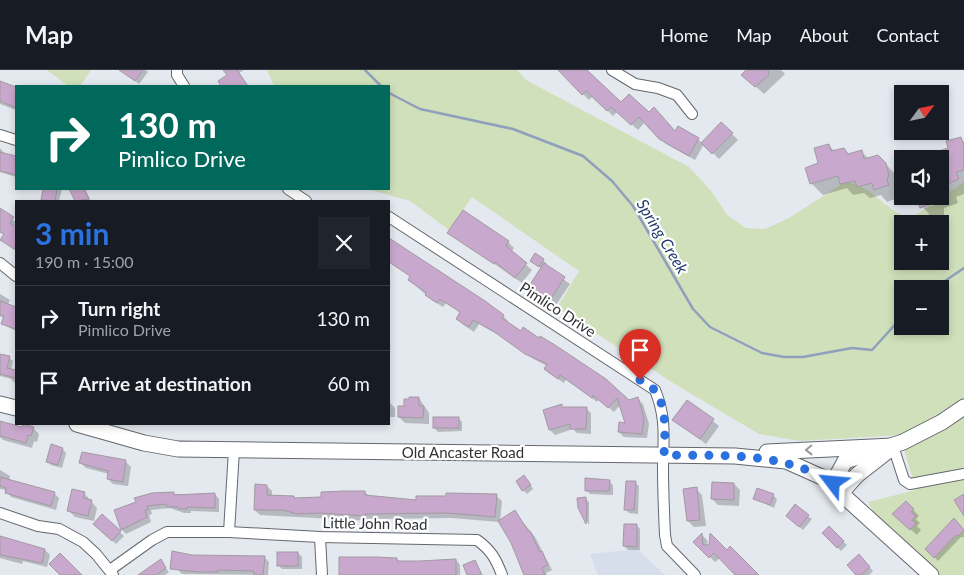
<!DOCTYPE html>
<html lang="en">
<head>
<meta charset="utf-8">
<style>
	body { margin:0; font-family:Lato,sans-serif; background:#20242c; color:#f1f3f6; height:100vh; display:flex; flex-direction:column; font-size:19px; white-space:nowrap }
	* { box-sizing:border-box; margin:0 }
	p { font-size:16px; color:#9ea1a6 }
	.icon { flex:none; width:28px; height:28px; fill:none; stroke:currentColor; stroke-width:2; stroke-linecap:round; stroke-linejoin:round }
	.map { position:relative; flex:1; overflow:hidden }
	.side { position:absolute; left:15px; top:130px; width:375px; height:225px; display:flex; flex-direction:column; background:#171b24; border-radius:0px; box-shadow:0 2px 8px #0003 }
	.side>* { flex:none }
	.banner { position:absolute; left:15px; top:15px; width:375px; height:105px; border-radius:0px; box-shadow:0 2px 8px #0003; background:#00695c; color:#fff; overflow:hidden }
	.needle { width:32px; rotate:57deg }
	.controls { position:absolute; left:894px; top:15px; display:grid; gap:10px }
	.controls a { display:grid; place-items:center; width:55px; height:55px; border-radius:0px; background:#171b24; box-shadow:0 2px 8px #0003; font-size:25px }
	.pin { position:absolute; display:grid; place-items:center; width:42px; height:42px; color:#fff; margin:-51px -21px; border-radius:50% 50% 50% 0; rotate:-45deg; box-shadow:0 0 5px #0007 }
	.pin .icon { rotate:45deg }
	.me { position:absolute; width:55px; margin:-28px; rotate:299deg; stroke-linejoin:round; filter:drop-shadow(0 0 4px #0008) }
	.turn { display:flex; align-items:center; gap:18px; height:105px; padding:0 20px; font-size:22px }
	.turn .icon { width:65px; height:65px; stroke-width:2.5 }
	.turn b { display:block; font-size:35px; line-height:42px }
	.round { display:grid; place-items:center; flex:none; width:52px; height:52px; border-radius:0px; background:#20242c }
	.summary { display:flex; align-items:center; justify-content:space-between; height:85px; padding:0 20px }
	h1 { font-size:30px; font-weight:700; line-height:38px; color:#2c72de }
	ul { padding:0; list-style:none }
	li { display:flex; align-items:center; gap:15px; height:65px; padding:0 20px; border-top:1px solid #363941 }
	li div { flex:1 }
	li b { display:block; font-size:19px }
	li em { font-style:normal }
	header { display:flex; align-items:center; gap:30px; box-sizing:border-box; height:70px; padding:0 25px; background:#171b24; border-bottom:1px solid #363941 }
	header strong { font-size:24px }
	nav { display:flex; gap:28px; margin-inline-start:auto; font-size:18px }
	.map>svg:first-child { display:block }
	.built { fill:#d6deeb }
	.green { fill:#d0e0ba; fill-rule:evenodd }
	.shadow { fill:#0003; fill-rule:evenodd }
	.lines { fill:none; stroke-linecap:round; stroke-linejoin:round }
	.stream { stroke:#8f9fbc; stroke-width:2.5 }
	.building { fill:#c9a8cd; stroke:#a19ba1 }
	.street-casing { stroke:#64686e; stroke-width:12 }
	.secondary-casing { stroke:#64686e; stroke-width:17 }
	.street { stroke:#fff; stroke-width:10 }
	.secondary { stroke:#fff; stroke-width:15 }
	.oneway { stroke:#98989a }
	.route { stroke:#2c72de; stroke-width:9; stroke-dasharray:0 16.2 }
	.labels { text-anchor:middle; dominant-baseline:central; stroke-width:4.5; stroke-linejoin:round; paint-order:stroke }
	.street-label { font-size:15px; fill:#303234; stroke:#fff }
	.water-label { font-size:16px; font-style:italic; fill:#223b6e; stroke:#fff }
</style>
</head>
<body>
<header>
<strong>Map</strong>
<nav><a>Home</a><a>Map</a><a>About</a><a>Contact</a></nav>
</header>
<div class="map">
<svg width="964" height="505" viewBox="0 0 964 505">
	<rect width="100%" height="100%" fill="#e4e8ef"/>
	<polygon class="built" points="637,479 665,505 598,505 590,484"/>
	<g class="green">
		<polygon points="47,0 91,0 80,16 68,16"/>
		<path d="M267 0H517L526 10 689 97 712 122 727 145 746 158 765 159 789 148 845 112C869 113 887 142 910 149L964 112V505H940L919 482 879 452 868 432 916 420 900 365 800 371 759 364 678 316 557 238 579 201 472 127 449 160 410 131 368 119H389V16H274ZM902 154H940V191H902ZM902 219H940V256H902Z"/>
	</g>
	<g class="shadow">
		<polygon points="123,0 146,0 148,2 139,14"/>
		<polygon points="225,0 244,0 239,3 248,16 223,16 220,12 229,6"/>
		<polygon points="559,0 583,0 621,34 649,44 676,63 698,69 702,73 722,54 738,70 719,89 704,74 695,90 666,74 645,52 638,60 618,41 613,46 593,26 589,30"/>
		<polygon points="748,0 781,0 785,4 764,24 743,5"/>
		<polygon points="0,12 16,18 16,40 0,34"/>
		<path d="M960 68 964 72V124L956 127 958 133 944 138V146L933 149 914 126H940V89H937L936 84 950 79ZM938 131 939 134 923 138V136Z"/>
		<polygon points="829,75 834,81 844,79 850,85 862,82 869,89 878,86 897,106 901,117 898,122 900,127 887,132 881,125 870,128 864,123 853,125 847,118 823,125 811,113"/>
		<polygon points="0,78 6,85 16,87 16,107 0,102"/>
		<polygon points="45,119 62,119 59,131 44,131 42,130"/>
		<polygon points="70,119 85,119 91,131 76,131"/>
		<polygon points="0,140 16,152 14,157 16,158 16,181 2,170 5,165 0,162"/>
		<polygon points="449,163 508,172 514,178 511,182 532,200 522,213"/>
		<polygon points="389,169 470,221 503,246 508,251 507,253 629,331 638,329 643,334 649,354 647,368 624,367 619,362 626,354 621,334 614,342 599,329 597,332 566,309 564,313 550,304 545,299 547,296 532,288 500,266 479,254 474,262 462,254 457,249 461,243 446,233 443,237 432,230 409,210 411,207 389,192"/>
		<polygon points="543,190 547,194 545,196 570,214 556,235 530,216 542,199 532,191"/>
		<polygon points="0,224 10,230 8,235 16,238 16,261 2,254 4,248 0,246"/>
		<polygon points="0,286 9,288 13,291 11,300 16,302 16,314 11,309 0,306"/>
		<polygon points="419,328 429,343 429,354 405,353 399,347 405,337"/>
		<polygon points="687,331 719,356 706,374 674,350"/>
		<polygon points="389,332 395,338 395,347 389,347"/>
		<polygon points="561,336 563,338 586,338 591,343 591,364 577,363 573,359 555,365 550,360 545,341"/>
		<polygon points="458,348 462,352 462,361 438,362 434,358"/>
		<polygon points="0,355 33,358 39,364 37,372 34,371 32,378 3,370 0,367"/>
		<polygon points="62,379 66,383 62,398 51,395 47,391"/>
		<polygon points="83,383 126,392 131,397 128,416 113,414 108,409 109,404 86,398 81,393"/>
		<polygon points="0,400 10,406 9,411 54,423 59,428 56,440 11,427 7,420 0,419"/>
		<polygon points="528,410 533,419 527,424 523,420"/>
		<polygon points="609,411 613,415 613,425 590,424 586,420"/>
		<polygon points="635,413 639,416 638,444 629,443 625,439"/>
		<polygon points="734,414 740,420 739,436 718,435 712,429"/>
		<polygon points="267,416 272,421 272,426 293,427 296,430 365,422 369,426 417,432 496,426 502,431 500,451 515,442 535,467 552,500 546,503 547,505 525,505 512,472 499,452 452,448 370,449 370,451 260,445 255,440"/>
		<polygon points="696,419 702,425 706,456 694,457 688,451"/>
		<polygon points="84,423 97,438 94,451 75,447 69,441"/>
		<polygon points="152,424 215,424 219,429 219,442 191,441 191,443 184,443 170,438 151,440 152,444 149,445 151,452 126,464 122,460 115,441"/>
		<polygon points="773,425 777,429 774,438 755,429"/>
		<polygon points="585,429 589,432 589,455 579,438"/>
		<polygon points="906,432 919,446 916,449 920,453 917,456 921,460 917,465 900,450"/>
		<polygon points="103,446 124,466 116,474 95,454"/>
		<polygon points="808,446 812,449 803,460 791,450"/>
		<polygon points="954,449 964,460 964,467 961,467 938,491 927,479"/>
		<polygon points="636,455 640,459 640,480 628,480 624,476"/>
		<polygon points="829,458 847,475 841,481 823,463"/>
		<polygon points="702,465 707,470 708,476 727,481 758,505 736,505 720,488 715,492 695,472"/>
		<polygon points="0,467 45,480 50,485 47,497 23,491 22,494 0,488"/>
		<polygon points="298,483 302,487 302,499 282,499 278,495"/>
		<polygon points="264,487 269,492 268,505 182,504 178,500 184,494 175,490"/>
		<polygon points="397,489 400,492 456,490 460,495 460,505 340,505"/>
		<polygon points="863,490 873,501 869,505 858,505"/>
		<polygon points="160,491 169,502 165,505 141,505"/>
	</g>
	<g class="lines">
		<g class="stream">
			<polyline points="365,0 381,16"/>
			<polyline points="389,23 420,39 513,59 583,86 612,111 633,136 693,239 710,257 762,283 784,287 803,287 852,278 872,280 902,247"/>
			<polyline points="933,219 964,198"/>
		</g>
	</g>
	<g class="building">
		<polygon points="119,0 143,0 135,11"/>
		<polygon points="223,0 237,0 248,16 221,16 218,11 227,5"/>
		<polygon points="558,0 587,0 621,32 629,24 649,42 654,37 675,61 678,56 699,68 689,86 659,69 639,47 631,55 611,37 607,41 586,21 582,25"/>
		<polygon points="746,0 768,0 769,5 755,17 741,5"/>
		<polygon points="0,11 16,17 16,38 0,31"/>
		<polygon points="721,52 733,63 712,84 701,73"/>
		<polygon points="961,67 964,76 964,100 956,102 959,109 940,117 940,89 923,87 948,78 946,71"/>
		<polygon points="829,74 831,81 844,78 848,84 862,80 864,89 878,85 886,93 889,105 887,110 889,115 874,120 872,113 857,117 855,111 840,114 838,106 810,114 805,98 818,93 814,78"/>
		<polygon points="0,82 16,86 16,105 0,101"/>
		<polygon points="43,119 57,119 55,131 41,130"/>
		<polygon points="69,119 84,119 89,129 75,131"/>
		<polygon points="917,126 933,126 934,132 933,134 920,138"/>
		<polygon points="0,138 14,147 10,153 16,157 16,175 14,179 0,170 4,164 0,162"/>
		<polygon points="463,140 509,171 506,176 527,193 515,208 495,192 494,194 447,163"/>
		<polygon points="389,168 485,231 504,245 502,248 521,261 523,257 539,268 540,266 555,275 606,309 629,330 638,327 644,348 642,364 618,362 619,352 625,353 617,328 608,338 593,325 592,328 560,305 558,309 544,299 547,294 525,284 493,261 473,250 469,257 456,249 460,242 440,229 437,233 425,225 427,223 408,210 410,206 389,192"/>
		<polygon points="535,183 544,189 539,197 530,191"/>
		<polygon points="544,193 565,207 550,230 529,216"/>
		<polygon points="0,231 16,237 16,259 1,254 4,246 0,245"/>
		<polygon points="0,284 10,286 7,298 16,300 16,308 0,304"/>
		<polygon points="409,327 419,327 419,336 424,336 423,348 398,347 398,336 404,336 404,329 409,329"/>
		<polygon points="687,330 714,349 700,369 672,350"/>
		<polygon points="562,334 562,337 587,337 586,359 570,359 570,354 549,360 543,340"/>
		<rect x="433" y="347" width="26" height="11"/>
		<polygon points="0,351 22,357 23,354 34,357 31,366 28,365 26,373 0,366"/>
		<polygon points="51,374 63,378 58,395 46,392"/>
		<polygon points="82,382 126,390 123,412 107,409 108,401 79,393"/>
		<polygon points="524,405 531,415 522,421 516,411"/>
		<polygon points="0,407 55,422 51,436 5,423 6,418 0,416"/>
		<polygon points="585,408 610,410 609,421 585,421"/>
		<polygon points="626,411 636,411 634,440 624,440"/>
		<polygon points="712,412 734,413 734,430 711,429"/>
		<polygon points="255,414 267,415 267,425 294,426 294,428 321,427 321,422 344,421 365,421 365,425 416,430 416,426 446,426 446,423 497,424 495,447 446,443 365,444 365,446 321,443 297,444 283,440 254,440"/>
		<polygon points="697,417 700,450 687,451 683,419"/>
		<polygon points="757,418 774,424 770,435 753,429"/>
		<polygon points="72,419 85,422 83,428 92,430 88,446 67,441"/>
		<polygon points="174,422 174,425 215,423 215,438 187,437 187,439 178,439 178,437 167,437 166,434 147,436 148,440 145,440 147,447 121,460 114,440 136,432 134,428 152,423"/>
		<polygon points="964,424 964,446 954,430"/>
		<polygon points="586,427 587,439 586,454 578,438 577,428"/>
		<polygon points="906,431 914,439 911,442 916,446 912,450 916,453 910,460 892,444"/>
		<polygon points="795,434 809,445 799,457 786,446"/>
		<polygon points="515,440 528,461 530,461 540,482 542,481 548,495 542,498 545,505 524,505 511,473 498,451"/>
		<polygon points="102,444 121,461 112,471 93,454"/>
		<polygon points="954,448 964,460 958,466 956,465 934,488 925,479"/>
		<polygon points="624,454 637,454 637,477 623,476"/>
		<polygon points="829,456 844,471 837,478 822,463"/>
		<polygon points="702,463 703,475 709,475 710,463 727,480 730,476 759,505 735,505 714,483 709,488 693,472"/>
		<polygon points="0,466 45,479 42,493 0,485"/>
		<polygon points="172,481 192,485 265,486 263,505 254,505 254,501 218,500 218,502 199,502 170,499"/>
		<rect x="277" y="482" width="21" height="14"/>
		<polygon points="60,483 82,505 60,505 49,494"/>
		<polygon points="859,484 870,497 861,505 856,505 847,495"/>
		<polygon points="339,487 376,487 397,488 397,491 420,491 456,489 456,505 339,505"/>
		<polygon points="161,489 166,498 156,505 138,505"/>
		<polygon points="475,490 482,505 467,505 463,495"/>
	</g>
	<g class="lines">
		<g class="street-casing">
			<g id="street">
				<polyline points="177,0 177,5 184,16"/>
				<polyline points="612,0 635,14 658,18 677,25 692,44"/>
				<polyline points="0,65 16,70"/>
				<polyline points="288,119 306,131"/>
				<path d="M389 147 655 320C667 349 663 370 663 400 663 421 664 443 665 465L667 476 695 505"/>
				<polyline points="0,193 16,206"/>
				<polyline points="893,376 904,410 910,414 964,404"/>
				<polyline points="0,443 38,456 59,459 83,472 96,484 113,505"/>
				<polyline points="229,462 234,380"/>
				<polyline points="320,467 322,505"/>
				<path d="M110 500 152 470 167 462H229L320 467 477 470C491 480 496 489 502 505"/>
			</g>
		</g>
		<g class="secondary-casing">
			<g id="secondary">
				<polyline points="0,334 16,338"/>
				<polyline points="77,354 144,373 178,379 735,386 786,391 824,408 931,505"/>
				<polyline points="767,382 893,376"/>
				<polyline points="833,413 845,391 903,372 942,352 964,337"/>
				<polyline points="842,422 857,405 889,380"/>
			</g>
		</g>
		<use href="#street" class="street"/>
		<use href="#secondary" class="secondary"/>
	</g>
	<defs><path id="oneway-chevron" d="M-2-3.5L2.5 0L-2 3.5" fill="none" stroke-width="1.6" stroke-linecap="round" stroke-linejoin="round" transform="scale(1.25)"/></defs>
	<use class="oneway" href="#oneway-chevron" transform="translate(809 380) rotate(179)"/>
	<g class="lines">
		<path class="route" d="M640 310C645 313 653 317 656 322 667 339 665 365 664 385 722 386 782 381 833 413"/>
	</g>
	<g class="labels">
		<g class="street-label">
			<text transform="translate(558 239) rotate(33)">Pimlico Drive</text>
			<text x="463" y="382">Old Ancaster Road</text>
			<text transform="translate(375 453) rotate(1)">Little John Road</text>
		</g>
		<g class="water-label">
			<text transform="translate(663 166) rotate(59)">Spring Creek</text>
		</g>
	</g>
</svg>
<div class="controls">
<a><svg class="needle" viewBox="-14 -14 28 28"><path d="M0-13l5 13h-10z" fill="#e53935"/><path d="M0 13l5-13h-10z" fill="#9ea1a6"/></svg></a>
<a><svg class="icon" aria-label="sound" viewBox="0 0 24 24"><path d="M4 9h4l5-4v14l-5-4H4zM17 9q2 3 0 6"/></svg></a>
<a>+</a>
<a>−</a>
</div>
<div class="pin" style="left:640px;top:310px;background:#d93025"><svg class="icon" aria-label="arrive" viewBox="0 0 24 24"><path d="M6 21V4h12l-3 4 3 4H6"/></svg></div>
<svg class="me" style="left:833px;top:413px" viewBox="-20 -20 40 40"><path d="M0-17L14 15 0 8-14 15z" fill="#2c72de" stroke="#fff" stroke-width="4"/></svg>
<div class="banner">
<div class="turn"><svg class="icon" aria-label="right" viewBox="0 0 24 24"><path d="M7 20v-9h11M14 6l5 5-5 5"/></svg><div><b>130 m</b>Pimlico Drive</div></div>
</div>
<section class="side">
<div class="summary"><div><h1>3 min</h1><p>190 m · 15:00</p></div><a class="round"><svg class="icon" aria-label="close" viewBox="0 0 24 24"><path d="M6 6l12 12M18 6L6 18"/></svg></a></div>
<ul>
<li><svg class="icon" aria-label="right" viewBox="0 0 24 24"><path d="M7 20v-9h11M14 6l5 5-5 5"/></svg><div><b>Turn right</b><p>Pimlico Drive</p></div><em>130 m</em></li>
<li><svg class="icon" aria-label="arrive" viewBox="0 0 24 24"><path d="M6 21V4h12l-3 4 3 4H6"/></svg><div><b>Arrive at destination</b></div><em>60 m</em></li>
</ul>
</section>
</div>
</body>
</html>
